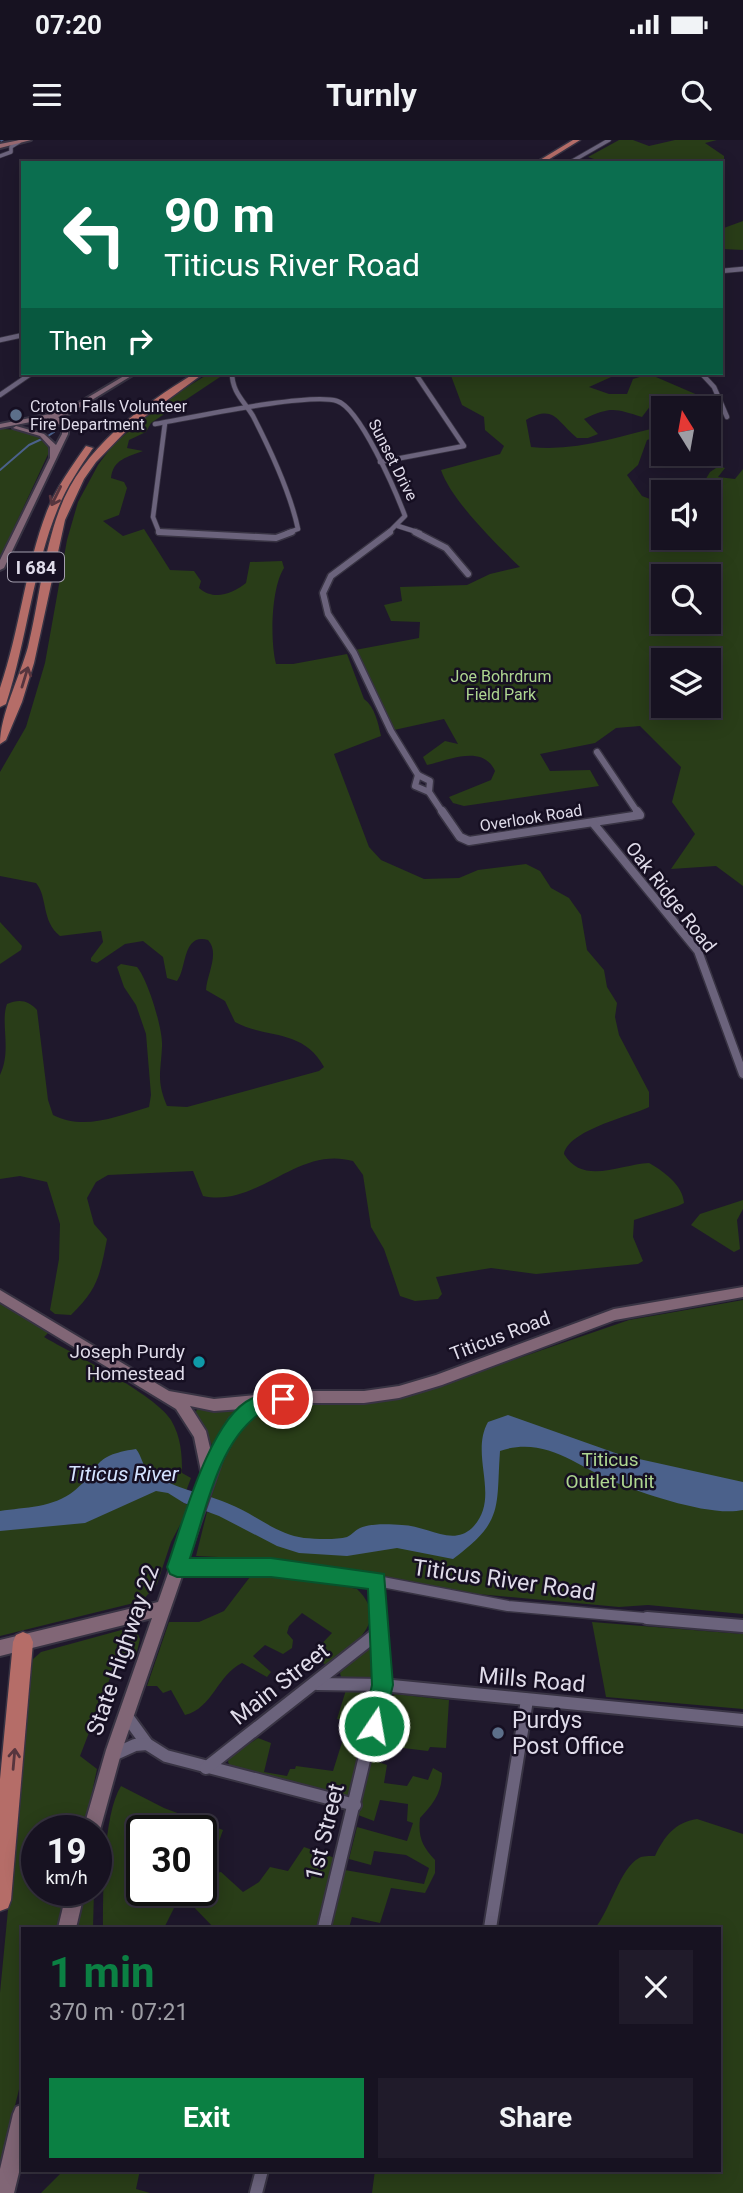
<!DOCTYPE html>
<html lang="en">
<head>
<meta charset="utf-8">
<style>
	body { margin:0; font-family:Roboto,sans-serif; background:#201b2a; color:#f1f3f6; height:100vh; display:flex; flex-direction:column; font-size:26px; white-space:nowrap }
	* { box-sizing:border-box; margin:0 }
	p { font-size:23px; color:#9e9ea5 }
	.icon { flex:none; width:38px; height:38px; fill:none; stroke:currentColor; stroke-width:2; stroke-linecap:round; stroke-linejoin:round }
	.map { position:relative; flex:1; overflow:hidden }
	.side { position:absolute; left:21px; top:1787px; width:700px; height:245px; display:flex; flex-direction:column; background:#171221; border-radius:0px; box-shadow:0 4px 18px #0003,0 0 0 2px #36323f }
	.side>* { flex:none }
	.banner { position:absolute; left:21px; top:21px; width:702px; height:214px; border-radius:0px; box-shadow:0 4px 18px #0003,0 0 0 2px #36323f; background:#0b6e4f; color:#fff; overflow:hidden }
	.needle { width:46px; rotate:349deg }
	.buttons { position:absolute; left:651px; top:256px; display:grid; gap:14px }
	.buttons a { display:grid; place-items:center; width:70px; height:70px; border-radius:0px; background:#171221; box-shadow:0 4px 18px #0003,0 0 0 2px #36323f; font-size:35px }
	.speed { position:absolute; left:21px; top:1675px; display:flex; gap:14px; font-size:35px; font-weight:700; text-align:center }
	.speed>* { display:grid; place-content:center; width:91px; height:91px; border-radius:50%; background:#171221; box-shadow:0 4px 18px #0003,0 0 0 2px #36323f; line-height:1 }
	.speed small { font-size:18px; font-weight:400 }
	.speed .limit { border:4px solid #111; border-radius:10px; background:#fff; color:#111 }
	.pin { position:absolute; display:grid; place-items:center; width:60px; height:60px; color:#fff; margin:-30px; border:4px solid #fff; border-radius:50%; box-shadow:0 2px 7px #0007 }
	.me { position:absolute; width:77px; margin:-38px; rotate:12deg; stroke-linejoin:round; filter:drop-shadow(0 0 5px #0008) }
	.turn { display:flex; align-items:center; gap:24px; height:147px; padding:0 28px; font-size:32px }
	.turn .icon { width:91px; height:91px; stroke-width:2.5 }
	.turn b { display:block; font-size:49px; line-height:60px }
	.then { display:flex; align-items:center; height:66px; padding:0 28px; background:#0003; gap:14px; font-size:26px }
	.round { display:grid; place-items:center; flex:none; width:74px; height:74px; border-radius:0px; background:#201b2a }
	.overview { display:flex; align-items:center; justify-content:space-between; height:119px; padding:0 28px }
	h1 { font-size:42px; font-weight:700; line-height:52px; color:#0b8043 }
	.action { display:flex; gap:14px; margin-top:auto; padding:14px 28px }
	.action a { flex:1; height:80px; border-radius:0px; background:#0b8043; color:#fff; font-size:28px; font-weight:700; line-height:80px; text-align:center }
	.action a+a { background:#201b2a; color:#f1f3f6 }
	.status { display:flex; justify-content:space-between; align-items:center; height:49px; padding:0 35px; background:#171221; direction:ltr }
	.status svg { height:19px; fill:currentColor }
	header { display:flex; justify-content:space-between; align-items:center; height:91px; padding:0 28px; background:#171221; font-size:32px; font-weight:700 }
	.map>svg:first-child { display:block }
	.green { fill:#293d18; fill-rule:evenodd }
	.water { fill:#4b618b }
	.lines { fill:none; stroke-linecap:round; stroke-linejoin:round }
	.stream { stroke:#4b618b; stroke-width:2 }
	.river { fill:#4b618b; fill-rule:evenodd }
	.minor-far5-casing { stroke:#383343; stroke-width:5 }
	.minor-far4-casing { stroke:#383343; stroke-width:6 }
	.minor-far3-casing { stroke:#383343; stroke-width:9 }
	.minor-far2-casing { stroke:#383343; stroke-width:11 }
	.minor-far1-casing { stroke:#383343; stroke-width:13 }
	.minor-casing { stroke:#383343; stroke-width:16 }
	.tertiary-casing { stroke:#383343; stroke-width:6 }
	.secondary-casing { stroke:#383343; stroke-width:4 }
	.primary-casing { stroke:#383343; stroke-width:4 }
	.motorway-casing { stroke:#383343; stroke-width:3 }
	.minor-far5 { stroke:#6b637c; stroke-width:3.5 }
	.minor-far4 { stroke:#6b637c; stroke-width:4.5 }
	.minor-far3 { stroke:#6b637c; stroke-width:6 }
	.minor-far2 { stroke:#6b637c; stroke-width:8 }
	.minor-far1 { stroke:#6b637c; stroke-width:10 }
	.minor { stroke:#6b637c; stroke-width:12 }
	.tertiary { stroke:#6b637c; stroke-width:4.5 }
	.secondary { fill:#816676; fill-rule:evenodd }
	.primary { fill:#976970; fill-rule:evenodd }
	.motorway { fill:#b56d68; fill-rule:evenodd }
	.oneway { stroke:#56353e }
	.route { fill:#0b8043; stroke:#07532c; stroke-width:2 }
	.service-dot { fill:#5c6f8a; stroke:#160f22; stroke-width:2.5 }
	.culture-dot { fill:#0f9aa8; stroke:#160f22; stroke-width:2.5 }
	.labels { text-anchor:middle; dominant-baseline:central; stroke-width:5; stroke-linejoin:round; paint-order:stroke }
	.far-poi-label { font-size:16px; fill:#dfdbe9; stroke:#160f22; text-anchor:start }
	.far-street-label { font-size:16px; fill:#dfdbe9; stroke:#160f22 }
	.far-park-label { font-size:16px; fill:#aed690; stroke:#160f22 }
	.shield { fill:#160f22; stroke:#a39ead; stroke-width:2 }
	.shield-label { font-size:18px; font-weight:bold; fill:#dfdbe9 }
	.street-label { font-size:19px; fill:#dfdbe9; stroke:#160f22 }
	.poi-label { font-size:19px; fill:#dfdbe9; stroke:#160f22; text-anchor:end }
	.park-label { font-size:19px; fill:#aed690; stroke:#160f22 }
	.water-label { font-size:21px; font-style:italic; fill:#d4e3ff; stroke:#160f22 }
	.near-street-label { font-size:23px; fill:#dfdbe9; stroke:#160f22 }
	.near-poi-label { font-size:23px; fill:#dfdbe9; stroke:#160f22; text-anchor:start }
</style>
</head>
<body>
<div class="status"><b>07:20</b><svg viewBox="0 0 49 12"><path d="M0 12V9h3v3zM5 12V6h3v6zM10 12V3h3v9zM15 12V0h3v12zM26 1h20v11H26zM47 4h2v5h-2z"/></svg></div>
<header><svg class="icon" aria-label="menu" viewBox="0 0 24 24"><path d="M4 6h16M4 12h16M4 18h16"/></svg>Turnly<svg class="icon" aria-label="search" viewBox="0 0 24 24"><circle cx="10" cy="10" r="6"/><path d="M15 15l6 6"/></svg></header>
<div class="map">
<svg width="743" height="2053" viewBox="0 0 743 2053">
	<rect width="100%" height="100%" fill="#1f182c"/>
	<g class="green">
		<polygon points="619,0 633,0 649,6 675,0 717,0 705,3 724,16 724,28 721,28 721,23 606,23 588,17"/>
		<polygon points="743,81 743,110 723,109 721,89"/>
		<path d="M210 233H226L151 283 146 292 129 300 127 308 143 311C128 317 113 319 111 338L124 342 127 348 119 375 103 381 123 396 144 389 170 430 194 431 201 441 199 448C214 461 232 454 246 443L250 422 282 421 284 428C271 448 270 501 276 524H293L347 514 364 559C375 567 378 583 381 596L334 614 369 707 381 720 424 739 459 738 478 730 526 724 540 731 551 748 569 758 581 775 587 810 604 830 607 847 617 863 615 877 619 895 649 952V967C628 977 569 990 564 1014 583 1046 621 1024 649 1023 663 1031 683 1045 684 1063L678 1066 634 1080 633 1097 643 1121 638 1124 536 1134 491 1128 436 1137 442 1154 438 1159 415 1161 400 1156 384 1109 371 1087 363 1035 353 1021C297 1005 258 1068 203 1056L193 1031 108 1035 96 1042 87 1058 94 1084 107 1099C100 1135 98 1149 71 1175L55 1174 50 1170 59 1119 60 1084 47 1042 20 1036 0 1039V935C12 910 0 883 7 864 19 859 28 860 37 870L48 960 53 975C85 991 117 976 149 967L151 955 146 894 136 865 124 847 117 827 121 824 137 827C148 840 163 889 162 906 161 932 156 940 167 966L187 967 319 931 324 927C303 888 266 899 235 882L225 861 206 850C207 834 220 813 208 800 182 793 187 829 177 841L167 838 163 817 143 801 125 804 97 823 91 821V818L103 802 101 791 60 796C41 781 48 757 36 743L0 736V632L26 587 45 523 67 400 78 362 98 325 112 306 159 264Z"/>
		<path d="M450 233H620L589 247 609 254H627L633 239 649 234 700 256 654 261 642 277C615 269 612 266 584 279L598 294 588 298H577C556 281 555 264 526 280L531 307C576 312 620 296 663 286V295L647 300 638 325 627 335 642 356 663 364V397H709V352H698L710 332 719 326 725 328 718 337 735 339 743 329V746L716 726 671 729 695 694 672 662 681 627 640 586 616 588 595 603 540 614 550 631 590 630 599 646 464 666 453 663 449 657 491 640 495 631C483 604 449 620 427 625L423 617 445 601 458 604 444 579 394 590 355 510 419 498 420 482 391 481 384 465 402 461 400 447 467 445 490 434 520 427C497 405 451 360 441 330L500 314 504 306 485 290 484 277 462 265ZM663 436H709V481H663ZM663 520H709V565H663Z"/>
		<path d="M0 289C19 289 40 292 50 310L0 418Z"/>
		<polygon points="0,782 22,806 21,810 0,824"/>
		<polygon points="743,1060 743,1069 737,1080 740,1109 734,1112 691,1085 700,1074"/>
		<polygon points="743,1160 743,1474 648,1465 619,1467 434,1450 285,1420 196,1416 207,1372 212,1373 216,1359 211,1358 220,1329 240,1286 262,1268 423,1251 629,1180"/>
		<path d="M0 1162 49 1192 44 1197C73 1214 155 1254 171 1280 181 1297 182 1314 182 1333L191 1338 182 1362 190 1366 171 1402 157 1444 142 1461 0 1496Z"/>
		<polygon points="198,1268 234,1270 228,1293 218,1294 212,1305 195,1273"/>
		<path d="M275 1432 357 1449C391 1482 353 1506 326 1525L311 1515 332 1493 302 1473 289 1486 287 1493 293 1500 292 1508 283 1514 265 1505 253 1516 271 1532 267 1537 242 1523C217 1535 213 1568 185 1575L171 1550 163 1553 157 1546H147L169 1482H199L224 1471 253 1433Z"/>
		<polygon points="592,1482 743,1494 743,1569 606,1557"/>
		<polygon points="125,1489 136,1490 140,1499 136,1516 120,1512 80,1616 97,1629 84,1690 37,1690 37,1750 70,1750 61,1788 23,1788 23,1933 0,2027 0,1853 32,1520 41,1512"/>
		<path d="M372 1508 375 1511 374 1540 341 1537 340 1533C348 1523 360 1509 372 1508Z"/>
		<polygon points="346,1550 374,1553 367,1590 357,1588 360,1570 356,1563 348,1565 345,1580 337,1579"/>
		<polygon points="395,1554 449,1560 446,1608 430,1607 428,1611 378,1605 387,1560"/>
		<polygon points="344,1596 365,1602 348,1656 283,1643 231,1628 228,1622 229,1617 258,1598 271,1603 264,1632 287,1636 290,1629 295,1629 296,1626 333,1631"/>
		<path d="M372 1620 387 1625 384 1643 407 1646 413 1636 428 1640 433 1628 442 1633C442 1653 433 1664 420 1678 418 1697 422 1706 435 1720V1733L425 1753 391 1748 380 1783 352 1777 349 1788H335L331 1784 345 1730 424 1744 429 1728 406 1715 374 1711 371 1725 349 1719 357 1687 407 1701 413 1683 407 1681 408 1664 380 1660 374 1681 358 1675Z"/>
		<path d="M121 1646 164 1668 223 1690 216 1710 201 1704V1690H142V1750H201V1736L221 1732 243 1752 259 1742 270 1727 288 1731 304 1707 335 1718 316 1788H214L191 1764H176L164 1788H103C103 1753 103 1675 121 1646Z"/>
		<path d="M697 1679 743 1694V2053H372L375 2030H719V1788H595C610 1771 620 1728 639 1718 642 1716 650 1716 655 1716 664 1697 675 1682 697 1679Z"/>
		<polygon points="84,1750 94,1750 93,1788 76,1788"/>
		<polygon points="64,2030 140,2030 136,2049 150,2053 41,2053"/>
	</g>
	<path class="water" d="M508 1275 621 1315 743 1342V1370C712 1377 647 1355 617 1343 578 1327 545 1295 500 1311 496 1369 504 1381 453 1419L397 1408 347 1416 299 1413 277 1406 219 1376 184 1363 168 1353 156 1351 85 1383 0 1391V1371C25 1367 53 1368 74 1351 103 1328 89 1316 136 1309 142 1316 142 1326 149 1331 173 1349 201 1352 227 1363 254 1373 275 1394 304 1398 316 1399 336 1400 347 1397 352 1395 355 1390 360 1388 371 1383 390 1384 402 1385 426 1385 452 1407 472 1388 502 1358 469 1316 488 1282Z"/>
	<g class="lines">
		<g class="stream">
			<polyline points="48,296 54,292 53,284"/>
			<polyline points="0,330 29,305 44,298"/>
		</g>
		<polygon class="river" points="0,0 4,0 1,2"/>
		<g class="minor-far5-casing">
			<g id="minor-far5">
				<polyline points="0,16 11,12 11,7 19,2"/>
				<polyline points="569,23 609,0"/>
			</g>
		</g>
		<g class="minor-far4-casing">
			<g id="minor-far4">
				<polyline points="0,200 23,195"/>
				<path d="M232 233C232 252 244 261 253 276 271 311 290 351 298 389L287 393"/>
				<polyline points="701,233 714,247 727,277"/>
				<polyline points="0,255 32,233"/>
				<polyline points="165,283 153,377 159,392 186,393"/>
				<path d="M155 284C190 278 310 252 337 261 360 268 396 352 405 376L388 393"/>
				<polyline points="380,322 464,306 415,233"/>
				<polyline points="398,386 420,393"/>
			</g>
		</g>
		<g class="minor-far3-casing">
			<g id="minor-far3">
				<polyline points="159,392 276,398 292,392"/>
				<polyline points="390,392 331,436 323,453 328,474 354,513 391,591 418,635"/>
				<polyline points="415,392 446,408 468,434"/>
				<polyline points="597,612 638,673"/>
				<polyline points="418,635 415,646 429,652 443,673"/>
				<polyline points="418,635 430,641 429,652"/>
			</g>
		</g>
		<g class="minor-far2-casing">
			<g id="minor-far2">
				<polyline points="442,671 460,697 469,701 640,675 637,671"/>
				<polyline points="593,683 698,811 743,934"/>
			</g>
		</g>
		<g class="minor-far1-casing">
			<g id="minor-far1">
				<polyline points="177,1428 271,1427 377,1441 508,1466 668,1480"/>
				<polyline points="377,1441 379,1480"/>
			</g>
		</g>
		<g class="minor-casing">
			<g id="minor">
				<polyline points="647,1478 743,1486"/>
				<polyline points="317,1544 382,1545 743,1580"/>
				<polyline points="126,1575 147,1604 166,1616 355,1665"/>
				<polyline points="113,1615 135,1605 147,1604"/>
				<polyline points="206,1628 379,1492"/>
				<polyline points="324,1788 382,1545 379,1478"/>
				<polyline points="490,1788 527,1560"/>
				<polyline points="256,2053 262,2030"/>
			</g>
		</g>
		<g class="tertiary-casing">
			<polyline id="tertiary" points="721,131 743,129"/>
		</g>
		<g class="secondary-casing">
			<g id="secondary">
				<polygon points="129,233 136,233 69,274 58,277 68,286 68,294 4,428 0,430 0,420 50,318 50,307 40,296 13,288 16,286 44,294 56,305 62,294 62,287 51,278 0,288 0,284 65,271"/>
				<path d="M743 1147V1157L615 1180 442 1245 399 1258 364 1263H299L264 1266 240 1286 222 1320 122 1610 100 1690 96 1696V1690H83L106 1610 152 1478 0 1516V1500L158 1462 202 1336 194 1297 176 1269 0 1162V1150L169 1251 214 1259 299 1251H364L399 1246 436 1235 614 1169ZM190 1266 214 1271 242 1269 230 1278 211 1312 206 1291Z"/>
				<polygon points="67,1750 85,1750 76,1788 58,1788"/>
				<polygon points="23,1964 23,2016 14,2053 0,2053 0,2029 13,1974 16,1967"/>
			</g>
		</g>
		<g class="primary-casing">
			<polygon id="primary" points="20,0 31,0 0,8 0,4"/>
		</g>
		<g class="motorway-casing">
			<g id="motorway">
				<polygon points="573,0 580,0 543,23 535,23"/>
				<path d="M195 233H204L128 289 96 322 84 339 65 380 34 523 22 562 6 600 0 604C0 575 20 536 28 507 39 462 43 414 59 371 82 308 140 267 195 233Z"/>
				<path d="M86 306 93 308C80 327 67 346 58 368 33 428 27 500 6 564L0 567V548C20 490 25 428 47 371 57 347 71 327 86 306Z"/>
				<polygon points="23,1492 30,1495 33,1502 11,1760 8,1768 0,1771 0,1639 13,1502 16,1495"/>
			</g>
		</g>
		<use href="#minor-far5" class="minor-far5"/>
		<use href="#minor-far4" class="minor-far4"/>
		<use href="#minor-far3" class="minor-far3"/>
		<use href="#minor-far2" class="minor-far2"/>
		<use href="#minor-far1" class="minor-far1"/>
		<use href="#minor" class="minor"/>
		<use href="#tertiary" class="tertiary"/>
		<use href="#secondary" class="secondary"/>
		<use href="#primary" class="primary"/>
		<use href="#motorway" class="motorway"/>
	</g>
	<defs><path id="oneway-shaft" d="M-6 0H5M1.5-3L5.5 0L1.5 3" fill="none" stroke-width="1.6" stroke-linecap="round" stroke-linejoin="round" transform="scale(1.75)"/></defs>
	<g class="oneway">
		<use href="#oneway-shaft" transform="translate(56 356) rotate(116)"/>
		<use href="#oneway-shaft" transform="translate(25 537) rotate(-73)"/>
		<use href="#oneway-shaft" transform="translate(14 1619) rotate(-85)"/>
	</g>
	<path class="route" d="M283 1251 290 1253 292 1259 290 1264C280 1268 267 1268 259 1274 217 1305 206 1371 190 1418H271L384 1434 393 1545 381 1594 374 1597 366 1594 363 1586 372 1545 368 1449 271 1437H177L170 1434 167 1427C182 1385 210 1278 251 1259 261 1254 273 1253 283 1251Z"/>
	<g class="service-dot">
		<circle cx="16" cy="275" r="7"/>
		<circle cx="498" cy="1593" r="7"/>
	</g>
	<circle class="culture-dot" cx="199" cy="1222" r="7"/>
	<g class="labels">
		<g class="far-poi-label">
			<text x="30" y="266">Croton Falls Volunteer<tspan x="30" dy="18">Fire Department</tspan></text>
		</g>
		<g class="far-street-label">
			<text transform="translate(393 320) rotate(63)">Sunset Drive</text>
			<text transform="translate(531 678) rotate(-9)">Overlook Road</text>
		</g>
		<g class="far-park-label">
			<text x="501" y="536">Joe Bohrdrum<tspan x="501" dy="18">Field Park</tspan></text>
		</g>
		<rect class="shield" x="8" y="412.5" width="56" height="29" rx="5"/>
		<g class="shield-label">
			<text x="36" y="427">I 684</text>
		</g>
		<g class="street-label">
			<text transform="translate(671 757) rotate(52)">Oak Ridge Road</text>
			<text transform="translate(500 1196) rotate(-21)">Titicus Road</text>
		</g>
		<g class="poi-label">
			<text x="185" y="1211">Joseph Purdy<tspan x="185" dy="22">Homestead</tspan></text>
		</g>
		<g class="park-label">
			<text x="610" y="1319">Titicus<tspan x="610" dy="22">Outlet Unit</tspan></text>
		</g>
		<g class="water-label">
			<text x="123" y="1334">Titicus River</text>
		</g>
		<g class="near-street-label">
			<text transform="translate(504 1440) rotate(8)">Titicus River Road</text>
			<text transform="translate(123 1510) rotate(-71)">State Highway 22</text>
			<text transform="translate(532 1540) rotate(5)">Mills Road</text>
			<text transform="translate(280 1544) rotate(-38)">Main Street</text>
			<text transform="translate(325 1692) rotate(-76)">1st Street</text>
		</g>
		<g class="near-poi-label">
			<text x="512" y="1580">Purdys<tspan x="512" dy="26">Post Office</tspan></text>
		</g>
	</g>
</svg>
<div class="buttons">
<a><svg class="needle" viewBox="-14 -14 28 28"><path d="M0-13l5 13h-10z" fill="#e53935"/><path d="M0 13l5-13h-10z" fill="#9e9ea5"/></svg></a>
<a><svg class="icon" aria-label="sound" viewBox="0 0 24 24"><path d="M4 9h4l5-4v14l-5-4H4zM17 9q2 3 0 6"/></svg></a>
<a><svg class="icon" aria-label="search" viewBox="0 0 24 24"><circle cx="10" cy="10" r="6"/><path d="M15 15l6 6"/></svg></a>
<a><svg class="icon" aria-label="layers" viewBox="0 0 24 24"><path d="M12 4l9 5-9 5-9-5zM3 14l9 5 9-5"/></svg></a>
</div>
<div class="speed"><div>19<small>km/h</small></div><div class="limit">30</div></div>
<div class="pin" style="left:283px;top:1259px;background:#d93025"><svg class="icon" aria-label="arrive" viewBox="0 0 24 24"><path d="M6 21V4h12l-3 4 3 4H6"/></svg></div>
<svg class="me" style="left:374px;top:1586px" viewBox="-20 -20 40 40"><circle r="17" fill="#0b8043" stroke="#fff" stroke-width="3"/><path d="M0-11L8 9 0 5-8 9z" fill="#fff"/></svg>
<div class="banner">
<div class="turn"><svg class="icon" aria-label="left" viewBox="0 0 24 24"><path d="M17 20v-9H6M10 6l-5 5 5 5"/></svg><div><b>90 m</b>Titicus River Road</div></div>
<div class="then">Then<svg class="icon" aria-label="right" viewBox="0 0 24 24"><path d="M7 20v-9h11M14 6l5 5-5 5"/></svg></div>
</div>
<section class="side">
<div class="overview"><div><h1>1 min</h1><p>370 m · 07:21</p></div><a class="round"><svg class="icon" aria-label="close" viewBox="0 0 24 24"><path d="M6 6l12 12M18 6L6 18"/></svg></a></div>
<div class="action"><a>Exit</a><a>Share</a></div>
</section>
</div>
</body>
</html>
